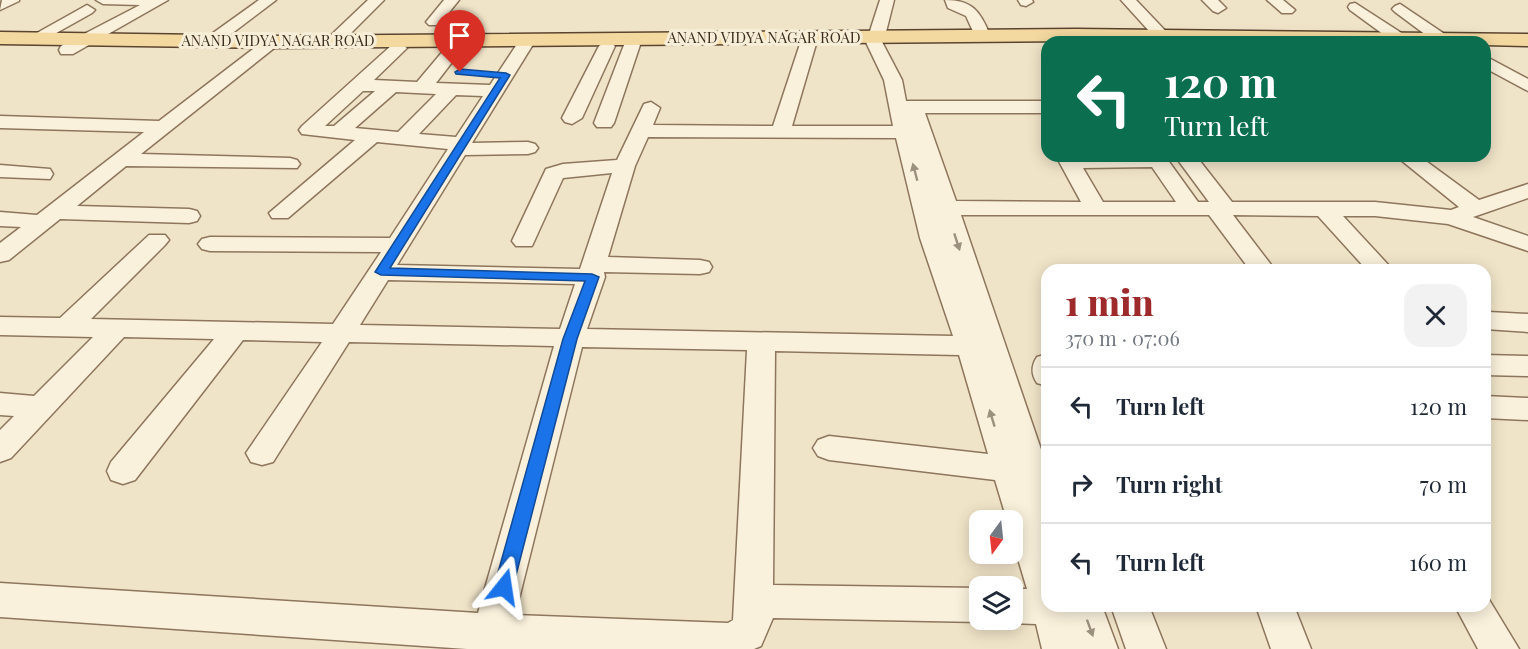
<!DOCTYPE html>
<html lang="en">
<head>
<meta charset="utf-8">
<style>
	body { margin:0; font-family:"Playfair Display",serif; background:#f2f2f3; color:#1f2937; height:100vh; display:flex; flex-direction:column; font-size:22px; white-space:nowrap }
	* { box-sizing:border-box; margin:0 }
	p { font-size:20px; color:#747a83 }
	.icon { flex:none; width:33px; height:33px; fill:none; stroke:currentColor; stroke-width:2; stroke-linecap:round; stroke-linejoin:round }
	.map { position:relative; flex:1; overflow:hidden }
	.details { position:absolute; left:1041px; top:264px; width:450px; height:348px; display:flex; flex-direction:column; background:#fff; border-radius:18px; box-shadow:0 3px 15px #0003 }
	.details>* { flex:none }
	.banner { position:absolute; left:1041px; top:36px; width:450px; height:126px; border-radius:18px; box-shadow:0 3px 15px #0003; background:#0b6e4f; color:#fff; overflow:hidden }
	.needle { width:39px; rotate:195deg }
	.fabs { position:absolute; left:969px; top:510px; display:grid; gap:12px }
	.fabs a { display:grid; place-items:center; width:54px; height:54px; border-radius:12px; background:#fff; box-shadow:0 3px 15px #0003; font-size:30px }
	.pin { position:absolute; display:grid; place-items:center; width:51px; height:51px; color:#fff; margin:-62px -26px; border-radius:50% 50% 50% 0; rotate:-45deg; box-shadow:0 0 6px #0007 }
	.pin .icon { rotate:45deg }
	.me { position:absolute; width:66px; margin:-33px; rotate:15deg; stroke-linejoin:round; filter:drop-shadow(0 0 4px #0008) }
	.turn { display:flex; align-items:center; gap:21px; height:126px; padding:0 24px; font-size:27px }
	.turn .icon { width:78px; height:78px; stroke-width:2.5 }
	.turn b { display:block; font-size:42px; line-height:51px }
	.round { display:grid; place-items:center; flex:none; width:63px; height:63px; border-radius:18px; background:#f2f2f3 }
	.overview { display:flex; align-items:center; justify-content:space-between; height:102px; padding:0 24px }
	h1 { font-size:36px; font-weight:800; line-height:45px; color:#9e2a2b }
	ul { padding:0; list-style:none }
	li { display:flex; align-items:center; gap:18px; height:78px; padding:0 24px; border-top:2px solid #e0e1e3 }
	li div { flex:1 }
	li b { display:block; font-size:22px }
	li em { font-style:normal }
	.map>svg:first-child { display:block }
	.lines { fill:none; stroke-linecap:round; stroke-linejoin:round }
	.minor-casing { stroke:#8d765c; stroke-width:3 }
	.major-casing { stroke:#5b4430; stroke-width:3 }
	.minor { fill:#faf1dc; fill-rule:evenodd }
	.major { fill:#f3d9a0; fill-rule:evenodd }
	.oneway { fill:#9c907e }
	.route { fill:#1a73e8; stroke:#114b97; stroke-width:1.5 }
	.labels { text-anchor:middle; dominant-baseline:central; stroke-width:6; stroke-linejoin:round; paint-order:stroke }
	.far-street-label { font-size:15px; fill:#3d2e20; stroke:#f7eed8 }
</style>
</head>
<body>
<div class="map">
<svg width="1528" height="649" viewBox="0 0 1528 649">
	<rect width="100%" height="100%" fill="#f0e4c8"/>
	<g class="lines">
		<g class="minor-casing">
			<g id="minor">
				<polygon points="2,0 19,0 19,1 0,10"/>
				<polygon points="96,0 168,0 73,54 61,54 59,50 61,46 140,5 103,4"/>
				<polygon points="259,0 276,0 218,44 206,44 204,41 206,38"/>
				<polygon points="368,0 384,0 340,44 328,44 326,41 328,38"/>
				<polygon points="444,0 459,0 439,25 429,25 426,22"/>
				<path d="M880 0H894L885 36 881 40 902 80 906 101H1047V113H925L956 201 1081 202 1056 156H1161L1167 159 1198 202H1209L1175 156H1196L1232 202H1375L1451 210 1459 207 1396 156H1419L1479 200 1528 184V198L1473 217 1528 236V251L1448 224 1375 216H1343L1393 270H1367L1318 216 1233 215 1275 270H1250L1209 215H961L1047 467V524L1042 522 1047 538V606H1102L1118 649H1042L1036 624 1012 623 1003 620H1012V589H1027L1012 539V520H1007L995 480 829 460 818 456 813 448 818 440 829 436 988 454 959 355 775 351 773 585 980 588V620H986L980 622 773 618 761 646 754 649H467L0 617V583L478 613 554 346 349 342 273 462 262 465 251 462 246 453 322 342 243 340 135 480 123 484 111 480 107 471 111 462 214 339 124 337 11 458 0 462V430L14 416 0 415V393L34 396 93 337 0 335V317L60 318 149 235H165L169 240 165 245 91 319 333 324 381 252 210 251 202 249 198 244 202 239 210 237 390 238 448 149 377 142 288 218H272L269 213 355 140 302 134 299 130 302 126 393 44 399 43 407 48 374 80 417 82 449 44 455 43 463 48 436 83 490 85 523 35H535L537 38 472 143 528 142 535 144 538 148 535 152 528 154 465 155 397 265 580 269 612 173 563 178 532 246H516L512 241 546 169 563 164 617 160 644 104 651 102 660 108 653 125 773 126 800 44 808 39 816 44 792 126H893L884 80 863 36 870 31ZM363 91H375L334 126H325ZM396 92 436 94 398 132 355 128ZM456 95 483 96 456 137 419 134ZM648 137 896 138 920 238 953 336 587 329 605 277 604 272 700 274 709 272 712 267 709 262 700 260 608 257 635 166ZM1152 167 1176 202H1103L1083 168ZM388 280 575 284 560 329 360 325ZM582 347 747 350 733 620 728 623 515 615Z"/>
				<path d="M945 0C972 0 980 11 990 35L988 38H976L966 16 948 8Z"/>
				<polygon points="1018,0 1032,0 1033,2 1026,6 1021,5"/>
				<polygon points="1121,0 1136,0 1176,42 1159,42"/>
				<polygon points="1202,0 1218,0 1226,8 1218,13 1213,11"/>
				<polygon points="1267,0 1283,0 1295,10 1292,13 1282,13"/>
				<polygon points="1355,3 1403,34 1405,37 1403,40 1391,40 1350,10 1348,7 1350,4"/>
				<polygon points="1400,4 1446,35 1448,38 1446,41 1434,41 1395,12 1392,9 1395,6"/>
				<polygon points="87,5 95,10 92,13 42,41 36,43 28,38"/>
				<polygon points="272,37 280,42 278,45 141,154 290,158 297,160 300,164 297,168 126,166 77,206 189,209 197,211 200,216 197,221 189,223 60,219 9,260 0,262 0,243 21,227 0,226 0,212 37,215 144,132 0,128 0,116 159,121 266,39"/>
				<polygon points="632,40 640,45 614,123 611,127 597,127 594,123 624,45"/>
				<polygon points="607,41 615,46 582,118 572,124 565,122 562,118 599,46"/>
				<polygon points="1485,56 1528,79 1528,91 1485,68"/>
				<polygon points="0,165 50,169 53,174 50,179 0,177"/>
				<polygon points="1489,312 1528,314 1528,332 1485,329 1485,313"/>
				<path d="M1047 354V386L1037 383C1031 374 1031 366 1037 357Z"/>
				<polygon points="1485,355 1528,356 1528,376 1485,375"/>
				<polygon points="1485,396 1528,398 1528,420 1485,418"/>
				<polygon points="1485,593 1519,649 1478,649 1455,606 1485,606"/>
				<polygon points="1111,606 1149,606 1166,649 1126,649"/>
				<polygon points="1256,606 1294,606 1311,649 1271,649"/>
			</g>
		</g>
		<g class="major-casing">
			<polygon id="major" points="1076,29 1528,34 1528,46 1485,45 1485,42 1076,41 272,48 0,44 0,32 272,36"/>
		</g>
		<use href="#minor" class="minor"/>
		<use href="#major" class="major"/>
	</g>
	<defs><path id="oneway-solid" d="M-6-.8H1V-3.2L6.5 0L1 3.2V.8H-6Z" transform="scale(1.5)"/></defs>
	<g class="oneway">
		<use href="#oneway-solid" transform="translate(915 172) rotate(-105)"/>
		<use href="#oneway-solid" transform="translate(957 242) rotate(72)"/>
		<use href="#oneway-solid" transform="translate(992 418) rotate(-107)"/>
		<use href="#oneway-solid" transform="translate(1090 628) rotate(70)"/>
	</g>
	<polygon class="route" points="460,69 506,73 510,75 390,268 592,274 599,277 577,339 513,587 510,593 504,595 497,593 494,587 563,339 585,281 381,275 375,272 500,78 456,74 455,72"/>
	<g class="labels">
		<g class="far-street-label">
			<text x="764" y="37">ANAND VIDYA NAGAR ROAD</text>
			<text x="278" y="40">ANAND VIDYA NAGAR ROAD</text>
		</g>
	</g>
</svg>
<div class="fabs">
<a><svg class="needle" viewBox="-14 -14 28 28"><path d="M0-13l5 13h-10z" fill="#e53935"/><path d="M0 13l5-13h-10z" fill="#747a83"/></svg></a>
<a><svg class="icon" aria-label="layers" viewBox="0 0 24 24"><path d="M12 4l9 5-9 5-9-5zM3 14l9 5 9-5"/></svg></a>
</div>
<div class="pin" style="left:460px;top:72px;background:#d93025"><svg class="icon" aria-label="arrive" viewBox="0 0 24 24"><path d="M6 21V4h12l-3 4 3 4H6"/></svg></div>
<svg class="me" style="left:504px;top:587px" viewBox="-20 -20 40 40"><path d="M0-17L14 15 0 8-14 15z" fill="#1a73e8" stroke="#fff" stroke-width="4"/></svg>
<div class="banner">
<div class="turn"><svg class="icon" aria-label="left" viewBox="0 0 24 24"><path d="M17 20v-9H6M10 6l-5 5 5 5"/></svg><div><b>120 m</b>Turn left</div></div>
</div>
<section class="details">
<div class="overview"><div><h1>1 min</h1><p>370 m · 07:06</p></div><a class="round"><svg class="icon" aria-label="close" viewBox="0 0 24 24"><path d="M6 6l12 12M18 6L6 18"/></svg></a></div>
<ul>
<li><svg class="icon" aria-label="left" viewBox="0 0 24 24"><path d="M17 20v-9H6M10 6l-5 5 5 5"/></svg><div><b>Turn left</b></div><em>120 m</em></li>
<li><svg class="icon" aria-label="right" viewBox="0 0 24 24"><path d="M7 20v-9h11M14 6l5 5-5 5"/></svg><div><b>Turn right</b></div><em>70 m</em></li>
<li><svg class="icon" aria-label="left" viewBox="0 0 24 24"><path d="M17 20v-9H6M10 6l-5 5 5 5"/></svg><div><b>Turn left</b></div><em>160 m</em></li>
</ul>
</section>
</div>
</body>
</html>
